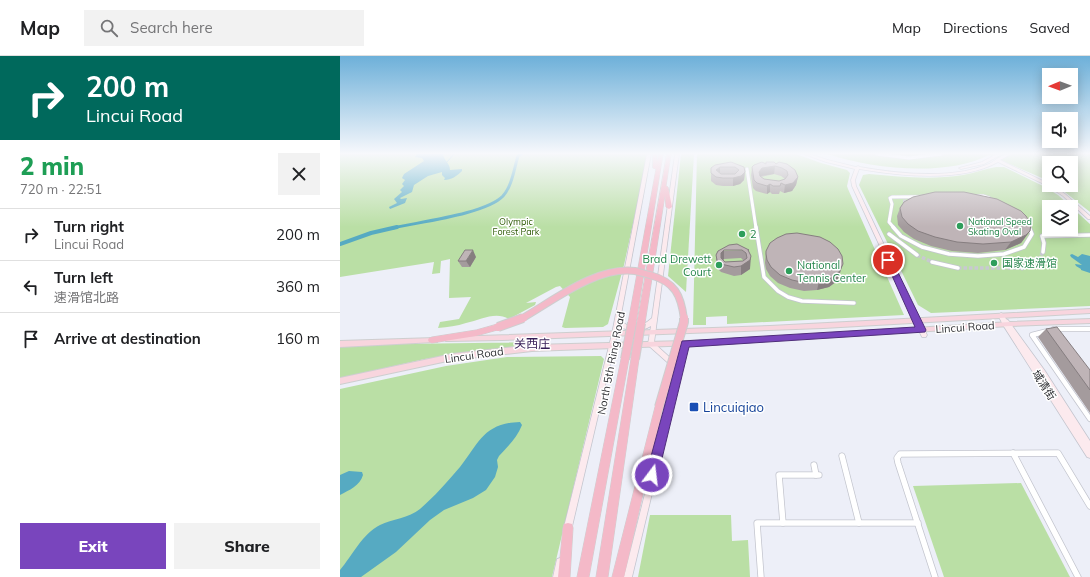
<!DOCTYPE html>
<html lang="en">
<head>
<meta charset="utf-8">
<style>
	body { margin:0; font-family:Mulish,"Noto Sans SC",sans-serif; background:#f2f2f2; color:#202124; height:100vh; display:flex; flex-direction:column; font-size:15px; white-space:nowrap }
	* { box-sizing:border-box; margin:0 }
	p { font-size:13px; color:#757577 }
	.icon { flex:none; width:22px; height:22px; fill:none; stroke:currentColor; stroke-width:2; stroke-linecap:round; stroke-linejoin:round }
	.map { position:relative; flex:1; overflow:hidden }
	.details { display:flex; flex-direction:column; background:#fff; width:340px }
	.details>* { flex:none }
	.banner { background:#00695c; color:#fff; overflow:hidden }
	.needle { width:26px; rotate:269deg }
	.buttons { position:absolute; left:702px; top:12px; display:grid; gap:8px }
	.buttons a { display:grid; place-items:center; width:36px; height:36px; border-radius:0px; background:#fff; box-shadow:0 2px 10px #0003; font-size:20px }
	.pin { position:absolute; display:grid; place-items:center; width:34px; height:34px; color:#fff; margin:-17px; border:2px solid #fff; border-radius:50%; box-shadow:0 1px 4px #0007 }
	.me { position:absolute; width:44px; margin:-22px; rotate:15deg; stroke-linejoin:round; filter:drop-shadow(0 0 3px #0008) }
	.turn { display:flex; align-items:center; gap:14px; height:84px; padding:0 20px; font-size:18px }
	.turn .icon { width:52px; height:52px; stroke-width:2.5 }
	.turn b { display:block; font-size:28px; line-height:34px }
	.round { display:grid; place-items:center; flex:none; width:42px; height:42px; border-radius:0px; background:#f2f2f2 }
	.head { display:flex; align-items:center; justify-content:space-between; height:68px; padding:0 20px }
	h1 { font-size:24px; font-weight:800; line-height:30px; color:#1e9e55 }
	.action { display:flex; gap:8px; margin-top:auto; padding:8px 20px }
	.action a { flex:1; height:46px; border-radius:0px; background:#7945bd; color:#fff; font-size:16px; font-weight:800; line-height:46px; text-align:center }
	.action a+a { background:#f2f2f2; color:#202124 }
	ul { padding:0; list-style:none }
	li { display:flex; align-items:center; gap:12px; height:52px; padding:0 20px; border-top:1px solid #e0e0e0 }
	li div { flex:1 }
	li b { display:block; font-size:15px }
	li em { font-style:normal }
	header { display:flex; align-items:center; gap:24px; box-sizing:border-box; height:56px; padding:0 20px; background:#fff; border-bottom:1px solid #e0e0e0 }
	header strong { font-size:19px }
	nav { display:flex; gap:22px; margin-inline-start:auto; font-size:14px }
	.search { width:280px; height:36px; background:#f2f2f2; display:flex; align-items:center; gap:10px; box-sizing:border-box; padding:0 14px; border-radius:0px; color:#757577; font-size:15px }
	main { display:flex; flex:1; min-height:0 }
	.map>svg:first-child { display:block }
	.green { fill:#badfa5; fill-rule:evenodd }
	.water { fill:#56aac2 }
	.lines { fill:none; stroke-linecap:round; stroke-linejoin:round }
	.stream { stroke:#56aac2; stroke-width:1 }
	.canal-far1 { stroke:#56aac2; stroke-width:3 }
	.canal { stroke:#56aac2; stroke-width:4 }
	.street-tunnel-far1 { stroke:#c8c9d1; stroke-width:3; stroke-dasharray:3 1.5; stroke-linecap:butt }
	.street-tunnel { stroke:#c8c9d1; stroke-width:3.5; stroke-dasharray:3.5 2; stroke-linecap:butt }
	.street-far3-casing { stroke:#c3c5ce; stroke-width:4 }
	.street-far2-casing { stroke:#c3c5ce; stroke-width:5 }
	.street-far1-casing { stroke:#c3c5ce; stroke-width:6 }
	.street-casing { stroke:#c3c5ce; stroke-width:7 }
	.secondary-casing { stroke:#c3c5ce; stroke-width:1.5 }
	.primary-casing { stroke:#cececf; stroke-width:2 }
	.highway-casing { stroke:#cececf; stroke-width:1 }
	.street-far3 { stroke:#fff; stroke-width:3 }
	.street-far2 { stroke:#fff; stroke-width:3.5 }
	.street-far1 { stroke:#fff; stroke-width:4.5 }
	.street { stroke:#fff; stroke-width:5.5 }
	.secondary { fill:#fceaee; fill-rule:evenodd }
	.primary { fill:#f8d5de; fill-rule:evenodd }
	.highway { fill:#f4b9c8; fill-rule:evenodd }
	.highway-bridge-far1-casing { stroke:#cececf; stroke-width:8; stroke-linecap:butt }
	.highway-bridge-casing { stroke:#cececf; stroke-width:10; stroke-linecap:butt }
	.highway-bridge-far1 { stroke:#f4b9c8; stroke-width:6 }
	.highway-bridge { stroke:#f4b9c8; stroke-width:8 }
	.wall { fill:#a49b9d; fill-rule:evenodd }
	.shaded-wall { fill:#867e80 }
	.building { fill:#bfb4b7; stroke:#867e80; fill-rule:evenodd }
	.route { fill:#7945bd; stroke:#4f2d7b }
	.leisure-dot { fill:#2e9e5b; stroke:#fff; stroke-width:1.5 }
	.transit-dot { fill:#1a4fb4; stroke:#fff; stroke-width:1.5 }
	.labels { text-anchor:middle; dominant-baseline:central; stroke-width:3; stroke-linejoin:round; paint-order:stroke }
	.far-park-label { font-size:9px; fill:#2f5b06; stroke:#fff }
	.far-leisure-label { font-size:9px; fill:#27864d; stroke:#fff; text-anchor:start }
	.leisure-label { font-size:11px; fill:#27864d; stroke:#fff; text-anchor:start }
	.street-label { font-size:11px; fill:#323337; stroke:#fff }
	.neighbourhood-label { font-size:12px; fill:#351d56; stroke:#fff }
	.near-transit-label { font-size:13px; fill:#164399; stroke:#fff; text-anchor:start }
</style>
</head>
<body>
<header>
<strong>Map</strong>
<div class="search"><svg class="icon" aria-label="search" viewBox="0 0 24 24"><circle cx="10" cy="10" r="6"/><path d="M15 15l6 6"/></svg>Search here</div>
<nav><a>Map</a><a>Directions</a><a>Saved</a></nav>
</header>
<main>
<section class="details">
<div class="banner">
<div class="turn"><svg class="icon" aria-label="right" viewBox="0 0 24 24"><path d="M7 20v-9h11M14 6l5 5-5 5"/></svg><div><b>200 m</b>Lincui Road</div></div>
</div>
<div class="head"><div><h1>2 min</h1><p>720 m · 22:51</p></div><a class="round"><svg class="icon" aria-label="close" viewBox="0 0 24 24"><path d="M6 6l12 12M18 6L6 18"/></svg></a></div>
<ul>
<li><svg class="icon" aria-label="right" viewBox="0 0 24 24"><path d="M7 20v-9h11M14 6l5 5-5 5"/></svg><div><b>Turn right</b><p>Lincui Road</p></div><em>200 m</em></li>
<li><svg class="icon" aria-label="left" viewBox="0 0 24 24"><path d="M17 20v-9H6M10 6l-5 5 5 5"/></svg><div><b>Turn left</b><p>速滑馆北路</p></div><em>360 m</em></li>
<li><svg class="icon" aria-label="arrive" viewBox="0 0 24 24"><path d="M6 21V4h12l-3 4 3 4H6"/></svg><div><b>Arrive at destination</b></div><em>160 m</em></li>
</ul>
<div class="action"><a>Exit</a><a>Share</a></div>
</section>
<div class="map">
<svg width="750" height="521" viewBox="0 0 750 521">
	<rect width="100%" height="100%" fill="#edeff8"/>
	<g class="green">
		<path d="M0 98H308L284 209 268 268 263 271 225 272 222 271 230 241 220 230 216 231 186 247 196 246 195 249 169 263C155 255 141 264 126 267 117 270 108 271 98 272L100 266 119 263 131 241 109 242 110 203 101 205 100 217 92 218 94 206 0 221Z"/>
		<polygon points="341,98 354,98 346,236 328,220"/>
		<polygon points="357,98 456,98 481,107 507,114 510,117 507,130 508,133 564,259 387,268 387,260 366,261 366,269 353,269"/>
		<path d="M487 98H750V156L716 129H731V107H709V125L649 99C606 121 533 113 487 98Z"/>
		<path d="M656 111H664L703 130 718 139 750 168V250L591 257 578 249 519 129 523 119 529 118C561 121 592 124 623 119 634 117 645 113 656 111ZM709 151H731V173H709Z"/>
		<polygon points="206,286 85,303 0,322 0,290 61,288"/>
		<polygon points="261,300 264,303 212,521 0,521 0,333 106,310 167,301"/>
		<polygon points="681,427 730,521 604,521 573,430"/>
		<polygon points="310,459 391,459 392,485 408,484 410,521 298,521"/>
	</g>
	<g class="water">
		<path d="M77 98H103C104 105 110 107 110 114L122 113V115C117 120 111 124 104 124L105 122 102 119V116L88 120 74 129 72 136 60 142 61 143 67 142 65 147 50 153 49 151 57 147 54 143 62 136 60 134 64 130 62 128 65 124 62 122 64 118 84 105 82 102 75 101Z"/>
		<polygon points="732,198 738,201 742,198 750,200 750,217 741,214 741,213 736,210 735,208 742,209 731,201 730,199"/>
		<path d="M180 366 182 369C177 382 168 390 159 400L157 404 158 411 155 421 146 434 133 442 104 454 90 464 56 496 21 521H0V514C12 500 23 477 40 469 52 463 69 462 80 453 94 441 108 425 120 411 139 387 144 367 180 366Z"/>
		<path d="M9 415 22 416 23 419C20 430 9 434 0 439V419Z"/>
	</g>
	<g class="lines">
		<polyline class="stream" points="107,106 114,98"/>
		<path class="canal-far1" d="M53 172C78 166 146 158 163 140 172 130 174 113 178 100L181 98"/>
		<polyline class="canal" points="0,188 31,177 57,171"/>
		<polyline class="street-tunnel-far1" points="563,145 571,145"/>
		<g class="street-tunnel">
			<polyline points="577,199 592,206"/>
			<polyline points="698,204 703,196"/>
			<polyline points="618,212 682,212"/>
		</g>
		<g class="street-far3-casing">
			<g id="street-far3">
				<polyline points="537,98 569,102 601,98"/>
				<polyline points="407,113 416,172"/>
				<polyline points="554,172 549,166 552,148 550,142 552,141 643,140 649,142 679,160 689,172"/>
			</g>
		</g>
		<g class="street-far2-casing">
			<g id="street-far2">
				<polyline points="416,171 424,221 438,235 448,241 462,245 514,247"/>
				<polyline points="553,171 561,180 582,191 609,198 638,200 664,198 684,191 692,178 689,171"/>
				<polyline points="549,178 577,199"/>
				<polyline points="703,196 704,187 702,180 750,179"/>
				<polyline points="592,206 618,212"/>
				<polyline points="682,212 698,204"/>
			</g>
		</g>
		<g class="street-far1-casing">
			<g id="street-far1">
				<polyline points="714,273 750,273"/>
				<polyline points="708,275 692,279 750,363"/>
			</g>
		</g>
		<g class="street-casing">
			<g id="street">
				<polyline points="673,397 738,521"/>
				<polyline points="502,400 519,467"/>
				<polyline points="474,409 476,419"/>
				<polyline points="443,467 439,419 479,419"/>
				<polyline points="421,521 417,467 578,467"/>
				<polyline points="595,521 558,407 557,402 560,398 718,397 750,450"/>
			</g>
		</g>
		<g class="secondary-casing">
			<g id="secondary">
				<path d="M307 98H311L280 264C291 275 302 271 312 262L335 98H339L314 287 337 308 342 287 343 285H347L348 287 292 521H284L336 314 309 290 308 288 311 270C301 276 289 276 279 270L231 475 230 478 227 479 224 478 223 475 272 278Z"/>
				<path d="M464 98H469L488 104 516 111 518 110 520 111C554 117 591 121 625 115 633 113 642 111 649 108 656 104 662 98 671 98L660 104 709 128V129H712L725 138 750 160V163H748L723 140 708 130 658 106C621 127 560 120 519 113L515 124 516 130 587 279 586 281H582L581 279 512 130 511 124 515 113 486 106Z"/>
				<polygon points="657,98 662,98 644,108 621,113 619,112 642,106"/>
				<polygon points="661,257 663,258 666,263 668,264 705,315 750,385 750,402 747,401 663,269 658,259"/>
				<polygon points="220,502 223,503 224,506 221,521 213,521 217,503"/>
			</g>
		</g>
		<g class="primary-casing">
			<g id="primary">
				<polygon points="750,253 750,257 483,272 162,284 108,285 106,285 105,283 106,281 108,281 430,270 564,263"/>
				<polygon points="750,263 750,267 670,270 383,288 192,295 112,304 0,328 0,322 112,298 192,289 383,284 670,266"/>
				<polygon points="95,282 97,282 98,284 97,286 95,286 0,291 0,285"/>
			</g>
		</g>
		<g class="highway-casing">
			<g id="highway">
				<polygon points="313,98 317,98 317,106 319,98 323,98 296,267 295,269 289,269 288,267 316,113 313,112"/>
				<polygon points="327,98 331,98 326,130 328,131 332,151 329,153 326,151 325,139 305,267 304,269 298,269 297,267"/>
				<polygon points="158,268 161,269 162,271 161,273 136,280 92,287 89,286 88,284 89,282 92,281 136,274"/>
				<polygon points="285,300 288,301 289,303 249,521 237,521 281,303 282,301"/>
				<polygon points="295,300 298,301 299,303 268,521 256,521 291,303 292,301"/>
				<polygon points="319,347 322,348 323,351 284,521 272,521 315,351 316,348"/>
				<polygon points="228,467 232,468 233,472 230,521 218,521 223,472 224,468"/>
			</g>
		</g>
		<use href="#street-far3" class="street-far3"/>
		<use href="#street-far2" class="street-far2"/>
		<use href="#street-far1" class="street-far1"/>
		<use href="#street" class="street"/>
		<use href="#secondary" class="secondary"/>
		<use href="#primary" class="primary"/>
		<use href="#highway" class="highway"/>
		<g class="highway-bridge-far1-casing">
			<path id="highway-bridge-far1" d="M181 263C213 245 256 210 295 215 300 216 305 218 310 219 335 226 341 239 344 263"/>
		</g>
		<g class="highway-bridge-casing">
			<g id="highway-bridge">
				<polyline points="158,271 183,262"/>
				<polyline points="285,303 292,267"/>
				<polyline points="295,303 301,267"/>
				<polyline points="319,351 344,266 344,262"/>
			</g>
		</g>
		<use href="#highway-bridge-far1" class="highway-bridge-far1"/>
		<use href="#highway-bridge" class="highway-bridge"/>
	</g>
	<g class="wall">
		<polygon points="391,106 405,116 404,124 400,128 393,130 383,130 376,129 371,125 371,112"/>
		<path d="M426 108H436L458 121 456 129 452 135 444 137 440 135 439 138H432L430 136 427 138 416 135 413 132 411 119 412 111ZM434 118 441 120 445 123 439 125 424 123 421 121Z"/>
		<polygon points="560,152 690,175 681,187 665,194 638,197 612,195 591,190 574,183 564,176 558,169 557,160"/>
		<path d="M409 194 410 209V213L401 219 394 220 381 216 377 212 376 208V199L378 195ZM401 202 404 205H403L385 206 383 204 384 203Z"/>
		<polygon points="426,195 500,217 497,225 489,231 477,234 464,235 450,232 438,227 430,220 426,213 425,207"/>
		<polygon points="136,201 130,211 122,211 118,205"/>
		<polygon points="706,273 750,314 750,357 698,281"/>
	</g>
	<g class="shaded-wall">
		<polygon points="435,110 434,118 421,120 418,124 419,116 422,112"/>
		<polygon points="380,111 380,119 376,114"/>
		<polygon points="405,116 404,124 400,128 393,130 393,122"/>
		<polygon points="458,121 456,129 452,135 444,137 445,129"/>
		<polygon points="430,128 430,136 427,138 427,130"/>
		<polygon points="690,175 681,187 665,194 671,186"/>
		<polygon points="133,194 136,201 130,211 126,205"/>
		<polygon points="384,194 384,203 381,206 381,197"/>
		<polygon points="411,200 410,213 401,219 401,210"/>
		<polygon points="503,208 500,217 497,225 489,231 477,234 479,226"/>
	</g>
	<g class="building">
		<path d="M391 106 404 111 405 116 401 120 393 122H383L376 121 371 117V112L375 109ZM380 111H395L399 114 395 118H381L376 114Z"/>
		<path d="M422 106 426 108V106H434L436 108 439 106 447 108 455 114 458 121 453 127 445 129 441 127 440 130H433L430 128 427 130 417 127 414 124 412 111 414 109ZM435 110 442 112 447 115 448 119 445 123 439 125 424 123 420 120 419 116 422 112Z"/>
		<polygon points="595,136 624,136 657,143 681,155 686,160 691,168 690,175 686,179 671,186 643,188 617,186 595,181 578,175 568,168 562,161 560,152 564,146 573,141"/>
		<polygon points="457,177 480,181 490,186 498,193 502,200 503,208 499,216 491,222 479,226 466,227 452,224 440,219 431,211 427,204 426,198 426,195 430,187 437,182 446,178"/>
		<path d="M397 188 409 194H408L411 200 410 204 401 210 394 211 381 208 377 204 376 199 378 195 389 189ZM384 194H402L406 197 407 202 403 205 385 206 381 202V197Z"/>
		<polygon points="125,194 133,194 126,205 118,205"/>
		<polygon points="717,271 750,314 750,334 706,273"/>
	</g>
	<linearGradient id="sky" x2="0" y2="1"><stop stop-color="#6db0d9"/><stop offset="0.57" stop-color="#f7f8fc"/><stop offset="1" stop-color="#f7f8fc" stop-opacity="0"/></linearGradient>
	<rect width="750" height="171" fill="url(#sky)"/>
	<polygon class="route" points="548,201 552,204 586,274 585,276 349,291 318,419 316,423 312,425 308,423 306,419 342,285 575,271 545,204"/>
	<g class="leisure-dot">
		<circle cx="620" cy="170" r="4"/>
		<circle cx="402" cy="178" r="4"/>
		<circle cx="654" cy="207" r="4"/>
		<circle cx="379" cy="209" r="4"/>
		<circle cx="449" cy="215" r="4"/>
	</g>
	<rect class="transit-dot" x="349" y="346" width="10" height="10" rx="2"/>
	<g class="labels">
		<g class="far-park-label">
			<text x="176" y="165">Olympic<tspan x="176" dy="10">Forest Park</tspan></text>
		</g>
		<g class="far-leisure-label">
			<text x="628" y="165">National Speed<tspan x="628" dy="10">Skating Oval</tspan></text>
		</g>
		<g class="leisure-label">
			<text x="410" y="178">2</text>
			<text x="371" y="203" text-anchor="end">Brad Drewett<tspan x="371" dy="13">Court</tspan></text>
			<text x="662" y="207">国家速滑馆</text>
			<text x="457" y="209">National<tspan x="457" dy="13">Tennis Center</tspan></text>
		</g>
		<g class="street-label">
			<text transform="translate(625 271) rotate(-4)">Lincui Road</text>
			<text transform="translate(134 299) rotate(-8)">Lincui Road</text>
			<text transform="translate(271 307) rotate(-79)">North 5th Ring Road</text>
			<text transform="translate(704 329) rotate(57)">域清街</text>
		</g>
		<g class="neighbourhood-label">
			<text x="192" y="287">关西庄</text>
		</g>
		<g class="near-transit-label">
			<text x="363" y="351">Lincuiqiao</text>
		</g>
	</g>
</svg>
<div class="buttons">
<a><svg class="needle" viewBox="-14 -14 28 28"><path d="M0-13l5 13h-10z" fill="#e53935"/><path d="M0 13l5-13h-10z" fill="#757577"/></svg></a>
<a><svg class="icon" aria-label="sound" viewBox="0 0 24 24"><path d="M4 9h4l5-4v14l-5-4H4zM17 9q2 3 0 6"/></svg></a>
<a><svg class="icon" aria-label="search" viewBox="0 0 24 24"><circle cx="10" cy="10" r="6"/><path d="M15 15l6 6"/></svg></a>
<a><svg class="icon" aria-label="layers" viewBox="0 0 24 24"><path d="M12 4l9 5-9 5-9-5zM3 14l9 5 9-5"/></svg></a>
</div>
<div class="pin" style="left:548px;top:204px;background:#d93025"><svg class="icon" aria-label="arrive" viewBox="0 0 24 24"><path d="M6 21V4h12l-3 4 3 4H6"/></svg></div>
<svg class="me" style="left:312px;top:419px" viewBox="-20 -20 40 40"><circle r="17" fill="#7945bd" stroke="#fff" stroke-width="3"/><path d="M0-11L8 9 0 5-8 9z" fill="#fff"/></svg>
</div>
</main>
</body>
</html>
